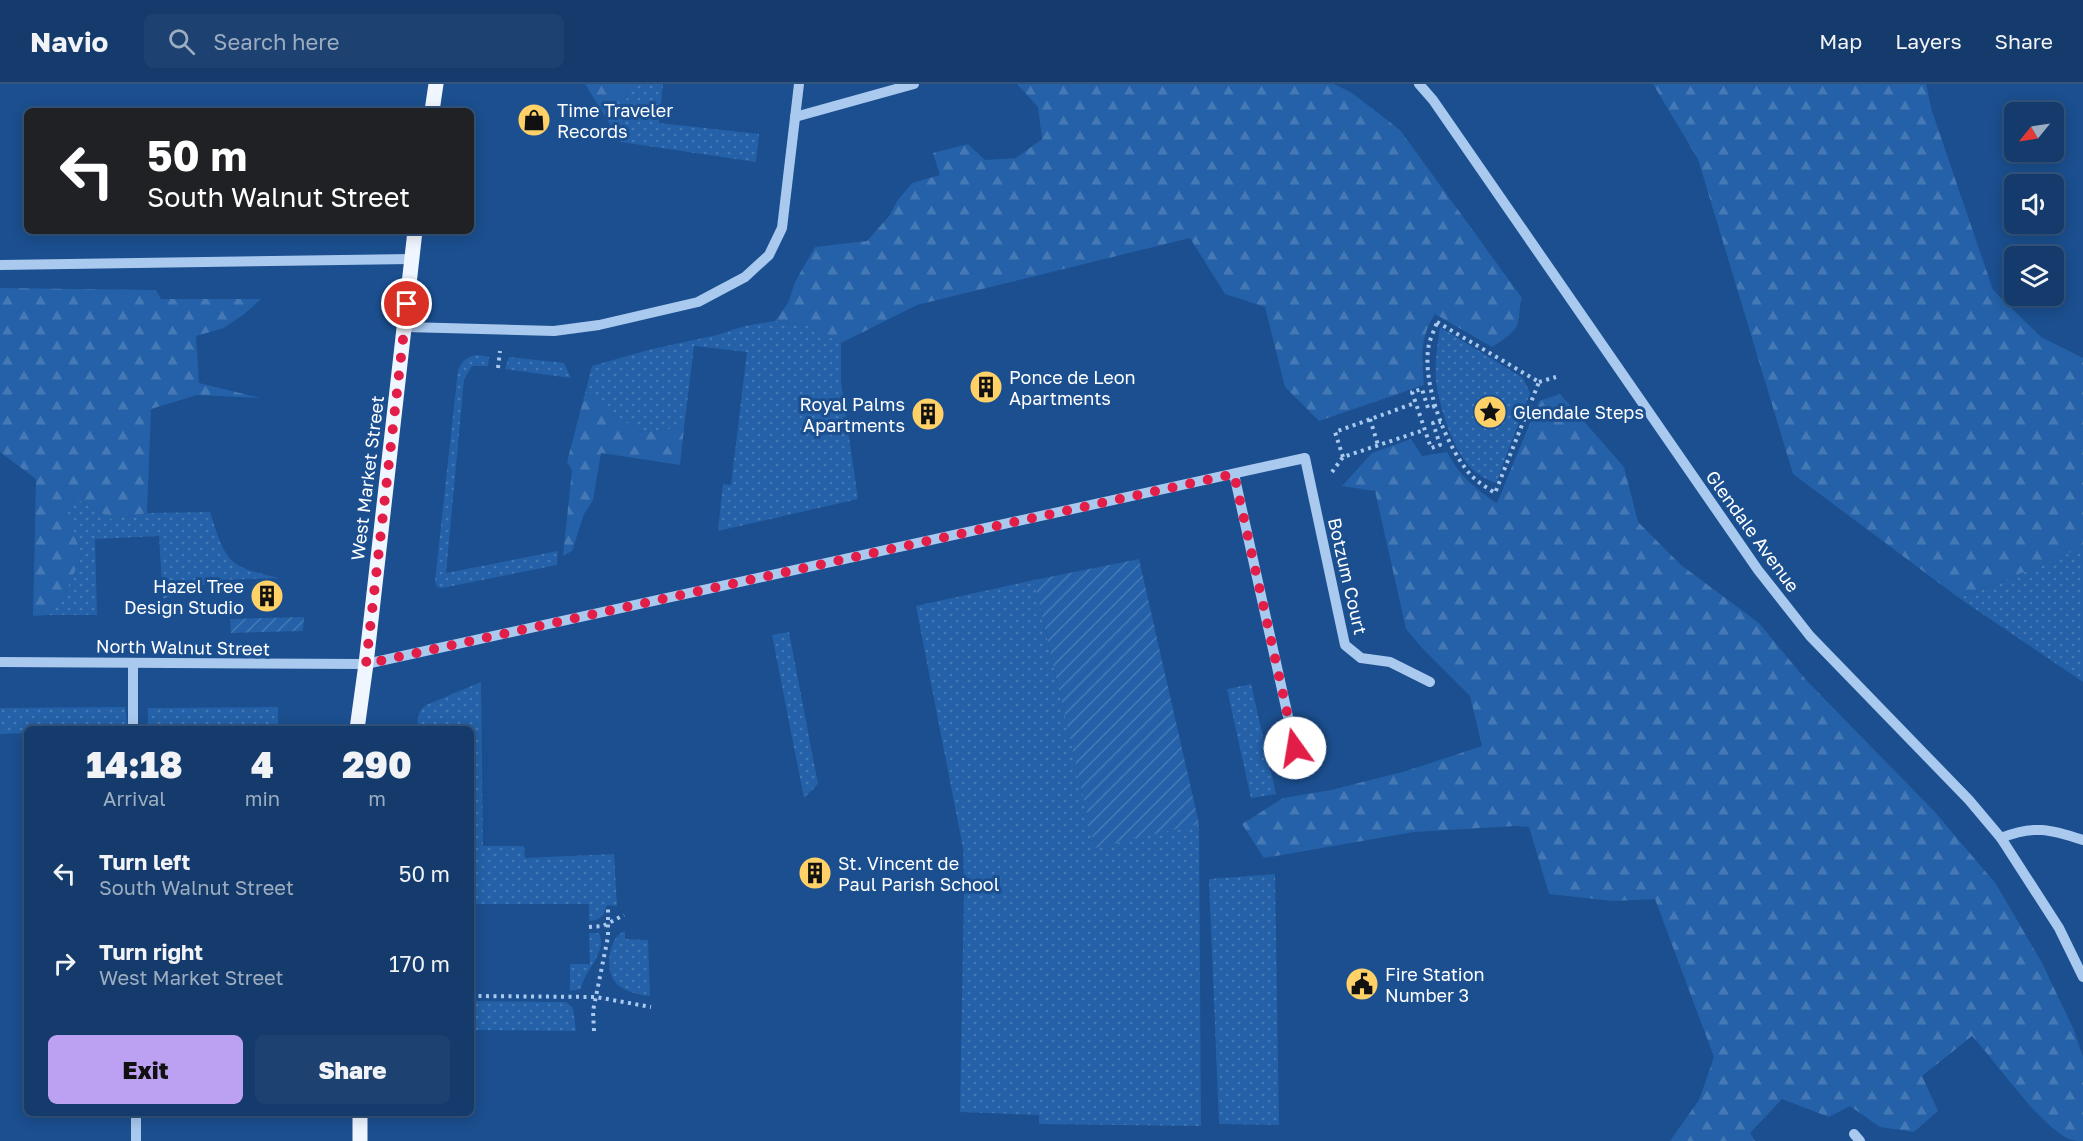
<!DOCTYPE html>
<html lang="en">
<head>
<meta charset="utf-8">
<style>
	body { margin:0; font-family:"Golos Text",sans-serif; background:#1d4271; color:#f1f3f6; height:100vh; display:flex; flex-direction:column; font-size:22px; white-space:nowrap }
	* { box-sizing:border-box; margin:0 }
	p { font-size:20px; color:#9dadc1 }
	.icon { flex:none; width:33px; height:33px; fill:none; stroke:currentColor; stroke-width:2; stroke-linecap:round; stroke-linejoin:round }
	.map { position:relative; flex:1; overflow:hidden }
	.drawer { position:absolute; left:24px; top:642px; width:450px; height:390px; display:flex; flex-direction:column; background:#143b6b; border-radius:9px; box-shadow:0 3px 15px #0003,0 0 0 2px #33557e }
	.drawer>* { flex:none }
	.guide { position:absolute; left:24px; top:24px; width:450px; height:126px; border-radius:9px; box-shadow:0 3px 15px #0003,0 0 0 2px #33557e; background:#202124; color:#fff; overflow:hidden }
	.needle { width:39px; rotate:240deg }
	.tools { position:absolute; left:2004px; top:18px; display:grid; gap:12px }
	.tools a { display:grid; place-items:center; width:60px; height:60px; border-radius:9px; background:#143b6b; box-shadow:0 3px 15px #0003,0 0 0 2px #33557e; font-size:30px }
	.pin { position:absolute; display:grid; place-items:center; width:51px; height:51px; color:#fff; margin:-26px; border:3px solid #fff; border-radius:50%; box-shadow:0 2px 6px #0007 }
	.me { position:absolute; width:66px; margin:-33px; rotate:347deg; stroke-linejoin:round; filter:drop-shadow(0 0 4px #0008) }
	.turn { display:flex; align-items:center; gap:21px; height:126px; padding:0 24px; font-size:27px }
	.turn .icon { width:78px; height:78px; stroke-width:2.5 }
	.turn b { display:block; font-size:42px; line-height:51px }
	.eta { display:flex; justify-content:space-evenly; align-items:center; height:102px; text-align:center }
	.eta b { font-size:36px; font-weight:800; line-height:42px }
	.action { display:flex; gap:12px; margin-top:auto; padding:12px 24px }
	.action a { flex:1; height:69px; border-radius:9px; background:#bca0f2; color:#111; font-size:24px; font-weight:800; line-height:69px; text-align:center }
	.action a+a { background:#1d4271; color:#f1f3f6 }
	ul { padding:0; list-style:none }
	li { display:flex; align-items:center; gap:18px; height:90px; padding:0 24px }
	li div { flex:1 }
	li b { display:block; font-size:22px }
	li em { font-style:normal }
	header { display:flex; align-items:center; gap:36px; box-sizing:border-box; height:84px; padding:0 30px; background:#143b6b; border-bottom:2px solid #33557e }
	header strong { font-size:28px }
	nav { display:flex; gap:33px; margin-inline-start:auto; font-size:21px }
	.search { width:420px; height:54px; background:#1d4271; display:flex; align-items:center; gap:15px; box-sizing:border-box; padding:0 21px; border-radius:9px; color:#9dadc1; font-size:22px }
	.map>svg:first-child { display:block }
	.grass { fill:url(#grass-dots) }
	.forest { fill:url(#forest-firs) }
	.garden { fill:url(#garden-furrows) }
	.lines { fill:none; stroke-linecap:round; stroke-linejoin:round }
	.path { stroke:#a9c9ee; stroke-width:4; stroke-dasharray:3 4.5; stroke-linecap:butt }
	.minor { stroke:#a9c9ee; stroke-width:10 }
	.major { stroke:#f0f6ff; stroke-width:15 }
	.route { stroke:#e11d48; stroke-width:10; stroke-dasharray:0 18 }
	.labels { text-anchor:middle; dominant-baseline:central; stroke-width:6; stroke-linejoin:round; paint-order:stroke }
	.poi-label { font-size:18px; fill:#fff; stroke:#1b4f8f; text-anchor:start }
	.street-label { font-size:18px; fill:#fff; stroke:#1b4f8f }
</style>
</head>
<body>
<header>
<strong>Navio</strong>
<div class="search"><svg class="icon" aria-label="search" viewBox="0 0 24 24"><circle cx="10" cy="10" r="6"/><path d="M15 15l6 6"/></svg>Search here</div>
<nav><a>Map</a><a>Layers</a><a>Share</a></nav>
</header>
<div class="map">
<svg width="2083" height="1057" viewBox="0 0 2083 1057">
	<defs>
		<pattern id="grass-dots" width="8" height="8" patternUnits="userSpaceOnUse" patternTransform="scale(1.5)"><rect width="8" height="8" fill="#2461a8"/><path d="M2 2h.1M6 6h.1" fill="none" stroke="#4579b5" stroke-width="1.8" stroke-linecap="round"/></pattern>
		<pattern id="forest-firs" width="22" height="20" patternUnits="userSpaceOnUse" patternTransform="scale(1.5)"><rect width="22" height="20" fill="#2461a8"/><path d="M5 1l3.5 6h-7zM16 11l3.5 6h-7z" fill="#4579b5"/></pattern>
		<pattern id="garden-furrows" width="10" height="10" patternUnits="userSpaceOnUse" patternTransform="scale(1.5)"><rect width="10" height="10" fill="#2461a8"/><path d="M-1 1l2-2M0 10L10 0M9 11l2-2" fill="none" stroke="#4579b5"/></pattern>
	</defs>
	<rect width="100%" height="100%" fill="#1b4f8f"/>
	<g class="grass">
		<polygon points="628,0 663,0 659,39 759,50 756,78 621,58"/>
		<polygon points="775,237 806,241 841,259 841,298 858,415 718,447 723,400 731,401 747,268 694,262 684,344 642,348 615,332 585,309 592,282 652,265 717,251 745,242"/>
		<path d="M1440 243 1523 294 1530 309 1496 399C1485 395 1476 390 1469 382 1453 363 1443 332 1438 309 1433 288 1437 263 1440 243Z"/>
		<path d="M479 271 489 273 488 282H472L464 296 446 489 558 467 557 481 442 504 437 503 435 497 458 286C463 276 467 272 479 271Z"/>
		<polygon points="509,273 564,279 571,294 505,285"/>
		<path d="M74 413 112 435 147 429 210 428C226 478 227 483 280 494L218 496 163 515 159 452 95 455 97 531H48L63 513 82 472 67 431Z"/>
		<polygon points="2083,463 2083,598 1959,514 1996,500"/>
		<polygon points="1034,496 1095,763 1199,740 1201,1042 1039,1040 1039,1031 960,1028 964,806 963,764 916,522"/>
		<polygon points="789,548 818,700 804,714 772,551"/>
		<path d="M481 598 483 762H524L525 774 614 770 617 822 607 821C603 831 602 836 589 837V820H471V645H417C418 634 417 628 426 621Z"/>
		<polygon points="1251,600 1276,710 1251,714 1227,605"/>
		<polygon points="125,623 128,645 27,645 27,649 0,650 0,624"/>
		<polygon points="278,623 278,645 148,645 148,624"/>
		<polygon points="1275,790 1279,1041 1219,1040 1209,795"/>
		<path d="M625 847V855L648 856 650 912C639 911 622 907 615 898 605 885 608 853 625 847Z"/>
		<path d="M589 849H599C608 869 584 886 581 905L570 907V880H590Z"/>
		<polygon points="471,917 566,918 573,924 576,947 471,946"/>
	</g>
	<g class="forest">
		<polygon points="585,0 628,0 621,58"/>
		<path d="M1017 0H1334L1352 9 1400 46 1522 214C1519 222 1520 230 1518 239 1515 249 1501 257 1492 263L1435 230C1419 255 1422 273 1424 301L1319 337 1285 303 1265 223 1225 210 1190 154 917 221 841 259 806 241 775 237 788 219 795 198 815 163 867 157 890 131 897 117 912 99 940 91 933 69 968 60 985 76 1016 74 1042 55 1038 23Z"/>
		<polygon points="1653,0 1926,0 1932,27 1993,206 2041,253 2083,274 2083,463 1996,500 1959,514 1793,390 1698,75"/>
		<polygon points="0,204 156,206 161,215 261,215 243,231 224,244 196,252 199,299 260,314 197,311 151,325 147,429 112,435 74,413 67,431 82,472 63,513 48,531 33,532 36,395 0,368"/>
		<polygon points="585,309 615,332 642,348 684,344 680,381 601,369 593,416 584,430 572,467 563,472 572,386 567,378"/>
		<path d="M1560 310 1624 383 1638 438 1681 481 1759 539 1806 596 1934 727 1996 800 2042 879 2074 946 2083 973V1057C2078 1057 2074 1057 2069 1055 2039 1041 1997 979 1972 952L1922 992 1938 1027 1914 1048 1880 1043 1850 1022 1829 1033 1782 1015 1750 1049 1755 1057H1670L1699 1016 1714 973 1655 815 1613 817 1549 810 1529 743 1514 742 1414 748 1264 774 1242 740 1283 714 1331 706 1406 687 1482 662 1470 612 1423 565 1406 545 1375 407 1342 402 1372 369 1411 355 1422 372 1447 368C1460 392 1474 404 1497 419L1539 317Z"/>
	</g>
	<g class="garden">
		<polygon points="1139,475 1199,740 1095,764 1034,496"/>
		<polygon points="304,533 303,547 231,549 230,535"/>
	</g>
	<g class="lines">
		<g class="path">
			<path d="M1437 238 1539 298 1495 409C1486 403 1477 398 1470 390 1445 361 1421 297 1429 260 1431 252 1435 245 1437 238Z"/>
			<polyline points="498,284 500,267"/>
			<polyline points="1539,298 1556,293"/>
			<polyline points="1435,322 1428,324 1422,305 1412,308 1431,364 1440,361 1433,339 1441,338"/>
			<polyline points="1370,335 1378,361"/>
			<polyline points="1343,373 1335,348 1415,319"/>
			<polyline points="1332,388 1343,373 1424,346"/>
			<polyline points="589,843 603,842 624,831"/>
			<polyline points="471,912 596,913 651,923"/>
			<polyline points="594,947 593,927 608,853 608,821"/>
		</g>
		<g class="minor">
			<polyline points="1419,0 1433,16 1758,486 1810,552 1969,716 2001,754 2059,844 2083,893"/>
			<polyline points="795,33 914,0"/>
			<polyline points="0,181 411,175"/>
			<polyline points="405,243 554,247 599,241 698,218 745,193 769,171 782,144 799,0"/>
			<polyline points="1234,390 1295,664"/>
			<polyline points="0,578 366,580 1305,374 1345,561 1361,574 1390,578 1430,598"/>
			<polyline points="133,579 133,645"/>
			<path d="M2001 754C2033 741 2050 745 2083 756"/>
			<polyline points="136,1029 136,1057"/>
			<polyline points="1854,1050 1860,1057"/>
		</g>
		<g class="major">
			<polyline points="432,27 436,0"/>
			<polyline points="357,645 366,580 415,147"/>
			<polyline points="360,1029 360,1057"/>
		</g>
	</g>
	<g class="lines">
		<polyline class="route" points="407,220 366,580 1234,390 1295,664"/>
	</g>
	<defs>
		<g id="shop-disc" transform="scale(1.725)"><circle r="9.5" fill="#ffd166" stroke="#1b4f8f"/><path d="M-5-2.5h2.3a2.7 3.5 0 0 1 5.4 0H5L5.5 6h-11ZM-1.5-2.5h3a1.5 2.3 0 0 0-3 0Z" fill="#111"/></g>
		<g id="building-disc" transform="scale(1.725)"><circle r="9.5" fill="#ffd166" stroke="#1b4f8f"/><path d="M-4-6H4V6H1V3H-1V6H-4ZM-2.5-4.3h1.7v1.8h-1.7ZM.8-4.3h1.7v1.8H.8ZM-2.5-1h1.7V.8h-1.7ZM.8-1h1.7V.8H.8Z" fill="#111"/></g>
		<g id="sight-disc" transform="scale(1.725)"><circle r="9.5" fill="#ffd166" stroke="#1b4f8f"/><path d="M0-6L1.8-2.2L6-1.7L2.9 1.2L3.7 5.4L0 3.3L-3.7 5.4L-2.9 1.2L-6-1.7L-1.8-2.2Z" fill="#111"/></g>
		<g id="civic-disc" transform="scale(1.725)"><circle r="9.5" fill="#ffd166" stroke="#1b4f8f"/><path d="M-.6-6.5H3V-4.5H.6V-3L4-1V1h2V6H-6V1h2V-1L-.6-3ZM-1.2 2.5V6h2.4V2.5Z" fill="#111"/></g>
	</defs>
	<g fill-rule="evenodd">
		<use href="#shop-disc" x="534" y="36"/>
		<use href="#building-disc" x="986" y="303"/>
		<use href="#sight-disc" x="1490" y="328"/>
		<use href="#building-disc" x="928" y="330"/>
		<use href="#building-disc" x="267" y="512"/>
		<use href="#building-disc" x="815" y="789"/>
		<use href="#civic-disc" x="1362" y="900"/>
	</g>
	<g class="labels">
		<g class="poi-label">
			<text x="557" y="26">Time Traveler<tspan x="557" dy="21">Records</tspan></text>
			<text x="1009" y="293">Ponce de Leon<tspan x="1009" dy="21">Apartments</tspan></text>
			<text x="905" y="320" text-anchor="end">Royal Palms<tspan x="905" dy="21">Apartments</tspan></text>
			<text x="1513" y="328">Glendale Steps</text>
			<text x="244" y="502" text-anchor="end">Hazel Tree<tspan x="244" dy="21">Design Studio</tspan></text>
			<text x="838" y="779">St. Vincent de<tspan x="838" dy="21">Paul Parish School</tspan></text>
			<text x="1385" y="890">Fire Station<tspan x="1385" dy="21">Number 3</tspan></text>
		</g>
		<g class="street-label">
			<text transform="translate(367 394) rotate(-83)">West Market Street</text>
			<text transform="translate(1753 447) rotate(54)">Glendale Avenue</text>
			<text transform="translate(1348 492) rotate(77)">Botzum Court</text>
			<text transform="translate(183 563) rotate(1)">North Walnut Street</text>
		</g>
	</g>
</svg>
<div class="tools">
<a><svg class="needle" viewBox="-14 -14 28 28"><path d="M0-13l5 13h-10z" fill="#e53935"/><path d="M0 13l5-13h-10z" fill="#9dadc1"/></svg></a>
<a><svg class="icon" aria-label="sound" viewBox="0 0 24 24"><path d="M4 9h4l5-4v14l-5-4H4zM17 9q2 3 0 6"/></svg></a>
<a><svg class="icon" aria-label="layers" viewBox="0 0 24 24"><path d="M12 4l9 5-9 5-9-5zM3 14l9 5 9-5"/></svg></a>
</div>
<div class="pin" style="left:407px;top:220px;background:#d93025"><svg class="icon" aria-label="arrive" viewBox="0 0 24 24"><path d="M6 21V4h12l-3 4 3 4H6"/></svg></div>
<svg class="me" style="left:1295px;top:664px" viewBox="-20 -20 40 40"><circle r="19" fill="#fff"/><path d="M0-13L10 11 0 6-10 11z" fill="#e11d48"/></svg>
<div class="guide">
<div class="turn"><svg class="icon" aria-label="left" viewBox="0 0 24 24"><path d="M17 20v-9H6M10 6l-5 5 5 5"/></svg><div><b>50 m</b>South Walnut Street</div></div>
</div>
<section class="drawer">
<div class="eta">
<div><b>14:18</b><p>Arrival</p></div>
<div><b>4</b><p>min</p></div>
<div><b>290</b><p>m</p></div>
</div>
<ul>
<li><svg class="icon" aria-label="left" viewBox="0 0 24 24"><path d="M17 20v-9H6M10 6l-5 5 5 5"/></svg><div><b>Turn left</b><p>South Walnut Street</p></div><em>50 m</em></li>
<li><svg class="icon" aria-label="right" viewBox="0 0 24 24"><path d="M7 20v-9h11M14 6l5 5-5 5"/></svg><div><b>Turn right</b><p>West Market Street</p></div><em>170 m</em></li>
</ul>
<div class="action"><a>Exit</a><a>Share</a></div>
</section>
</div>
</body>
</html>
